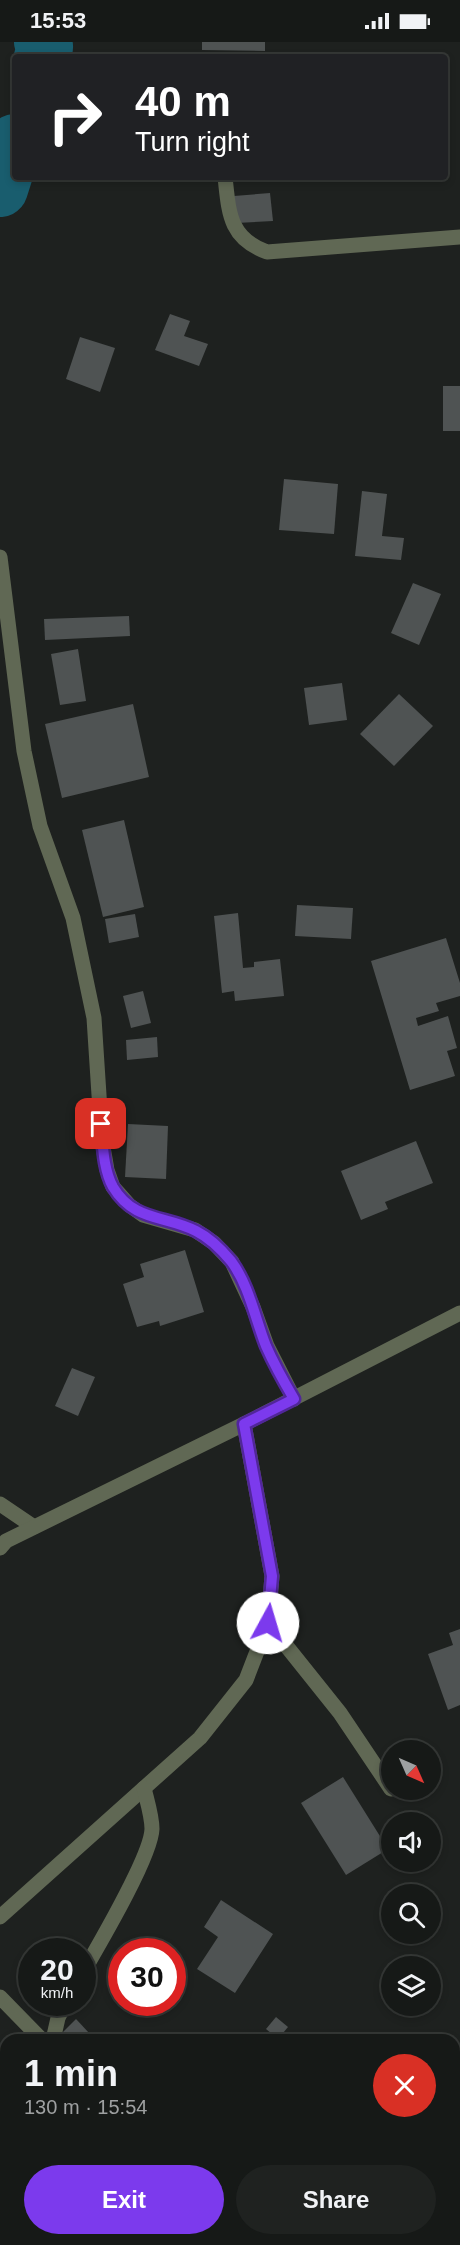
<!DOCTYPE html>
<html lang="en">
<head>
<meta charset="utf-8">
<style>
	body { margin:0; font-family:Arial,sans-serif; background:#1f2220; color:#f1f3f6; height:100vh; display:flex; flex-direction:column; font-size:22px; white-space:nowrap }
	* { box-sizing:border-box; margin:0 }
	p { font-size:20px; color:#9ea0a1 }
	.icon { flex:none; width:33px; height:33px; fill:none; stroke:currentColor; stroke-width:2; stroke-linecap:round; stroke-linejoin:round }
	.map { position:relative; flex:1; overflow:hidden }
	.side { position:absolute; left:0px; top:1992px; width:460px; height:212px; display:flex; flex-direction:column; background:#161917; border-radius:18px 18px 0 0; box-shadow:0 3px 9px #0003,0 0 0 2px #353836 }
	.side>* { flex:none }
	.banner { position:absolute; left:12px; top:12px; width:436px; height:126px; border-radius:6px; box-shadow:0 3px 9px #0003,0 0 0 2px #353836; background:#202124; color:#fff; overflow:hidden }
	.needle { width:39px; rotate:135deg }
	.fabs { position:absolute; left:381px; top:1698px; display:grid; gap:12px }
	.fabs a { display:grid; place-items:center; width:60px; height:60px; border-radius:50%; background:#161917; box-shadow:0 3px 9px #0003,0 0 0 2px #353836; font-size:30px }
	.speed { position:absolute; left:18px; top:1896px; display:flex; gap:12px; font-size:30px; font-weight:700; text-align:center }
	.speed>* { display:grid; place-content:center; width:78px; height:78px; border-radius:50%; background:#161917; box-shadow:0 3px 9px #0003,0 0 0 2px #353836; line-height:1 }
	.speed small { font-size:15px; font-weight:400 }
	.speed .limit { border:9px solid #d22; background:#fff; color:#111 }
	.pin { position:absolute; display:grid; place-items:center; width:51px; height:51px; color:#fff; margin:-26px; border-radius:12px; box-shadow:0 3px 9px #0006 }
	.me { position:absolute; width:66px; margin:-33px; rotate:6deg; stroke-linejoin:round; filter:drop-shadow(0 0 4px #0008) }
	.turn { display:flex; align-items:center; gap:21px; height:126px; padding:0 24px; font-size:27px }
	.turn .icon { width:78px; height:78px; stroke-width:2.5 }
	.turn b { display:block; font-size:42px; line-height:51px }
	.round { display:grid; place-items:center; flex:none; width:63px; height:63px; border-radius:32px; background:#1f2220 }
	.headline { display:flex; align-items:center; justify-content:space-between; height:102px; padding:0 24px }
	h1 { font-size:36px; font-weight:700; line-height:45px }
	.primary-button { display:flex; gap:12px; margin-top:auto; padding:12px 24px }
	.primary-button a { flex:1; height:69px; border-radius:36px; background:#7c3aed; color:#fff; font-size:24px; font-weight:700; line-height:69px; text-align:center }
	.primary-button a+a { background:#1f2220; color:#f1f3f6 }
	.status { display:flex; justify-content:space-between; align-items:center; height:42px; padding:0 30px; background:#161917; direction:ltr }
	.status svg { height:16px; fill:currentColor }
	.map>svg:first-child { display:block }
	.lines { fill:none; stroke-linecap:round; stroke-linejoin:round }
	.river { stroke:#195d6e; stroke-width:56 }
	.building { fill:#4f5353 }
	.lane { stroke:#606854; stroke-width:15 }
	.street { stroke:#606854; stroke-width:15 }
	.route-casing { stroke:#51269a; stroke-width:15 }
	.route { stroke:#7c3aed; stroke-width:10 }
</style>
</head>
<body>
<div class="status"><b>15:53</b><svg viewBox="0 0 49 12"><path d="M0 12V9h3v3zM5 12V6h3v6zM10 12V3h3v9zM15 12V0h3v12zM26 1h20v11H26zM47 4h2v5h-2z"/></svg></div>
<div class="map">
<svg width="460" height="2203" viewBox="0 0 460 2203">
	<rect width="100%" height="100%" fill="#1e211f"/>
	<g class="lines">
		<g class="river">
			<polyline points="42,15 45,5 42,0"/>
			<polyline points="0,147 15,100"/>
		</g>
	</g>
	<g class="building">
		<polygon points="202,0 265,0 265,9 202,8"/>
		<polygon points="270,151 273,179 236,181 234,154"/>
		<polygon points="170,272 190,279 184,294 208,302 199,324 155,308"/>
		<polygon points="80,295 115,306 100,350 66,337"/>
		<rect x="443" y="344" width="17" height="45"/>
		<polygon points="284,437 338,442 334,492 279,488"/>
		<polygon points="362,449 387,452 382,494 404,496 401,518 355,514"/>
		<polygon points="413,541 441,552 419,603 391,591"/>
		<polygon points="129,574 130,594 45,598 44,577"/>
		<polygon points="78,607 86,659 60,663 51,612"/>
		<polygon points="342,641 347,678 309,683 304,646"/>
		<polygon points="399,652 433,684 394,724 360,692"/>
		<polygon points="133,662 149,735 62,756 45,682"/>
		<polygon points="124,778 144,865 103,875 82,788"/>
		<polygon points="297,863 353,866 351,897 295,894"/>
		<polygon points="238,871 243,926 254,925 254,920 280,917 284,954 235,959 234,949 222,951 214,874"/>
		<polygon points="135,872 139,895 109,901 105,877"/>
		<polygon points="446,896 460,941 460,954 436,961 439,969 416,976 418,984 448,974 457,1006 447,1009 455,1034 410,1048 371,919"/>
		<polygon points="143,949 151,981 131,986 123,954"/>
		<polygon points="157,995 158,1015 127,1018 126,998"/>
		<polygon points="128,1082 168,1084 166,1137 125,1135"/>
		<polygon points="416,1099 433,1141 385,1160 388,1167 361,1178 341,1129"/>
		<polygon points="185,1208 204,1270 160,1284 159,1279 137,1285 123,1242 144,1235 140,1222"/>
		<polygon points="72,1326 95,1335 78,1374 55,1364"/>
		<polygon points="460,1587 460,1663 448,1668 428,1612 453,1603 449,1591"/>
		<polygon points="343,1735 388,1807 346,1833 301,1761"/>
		<polygon points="221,1858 273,1892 235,1951 197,1927 218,1895 204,1885"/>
		<polygon points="276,1975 288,1985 278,1997 266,1987"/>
		<polygon points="76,1977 90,1992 83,1998 61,1998 58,1995"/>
		<polygon points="75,2198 81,2203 67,2203"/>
	</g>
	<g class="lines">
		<polyline class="lane" points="268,1581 340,1671 391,1747"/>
		<g class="street">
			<path d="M225 135C229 171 229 196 267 210L460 195"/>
			<polyline points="0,515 24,709 40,784 73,876 94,976 102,1099 107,1128 113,1145 129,1163 143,1173 195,1188 214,1201 232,1220 253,1265 267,1304 294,1357"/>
			<polyline points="0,1462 34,1485"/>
			<polyline points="0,1506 6,1499 244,1382 460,1271"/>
			<polyline points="0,1875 200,1696 246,1638 268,1581 272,1534 244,1382"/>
			<path d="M82 1932C98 1904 151 1815 152 1787 152 1774 147 1759 144 1746"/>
			<polyline points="0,1955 42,1998"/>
			<polyline points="53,1998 58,1976 66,1960"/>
			<polyline points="454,2064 460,2052"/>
			<polyline points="454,2153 460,2154"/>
			<polyline points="50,2203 50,2198"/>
			<polyline points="395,2203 397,2198"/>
		</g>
	</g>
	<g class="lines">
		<g class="route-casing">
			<path id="route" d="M101 1082C103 1102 103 1127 113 1145 134 1180 165 1173 196 1189 210 1196 221 1207 231 1219 249 1243 255 1276 266 1304 274 1322 284 1340 294 1357L244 1382 272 1534 268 1581"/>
		</g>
		<use href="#route" class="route"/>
	</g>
</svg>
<div class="fabs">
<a><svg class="needle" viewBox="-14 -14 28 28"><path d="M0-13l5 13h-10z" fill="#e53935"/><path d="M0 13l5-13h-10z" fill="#9ea0a1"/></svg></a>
<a><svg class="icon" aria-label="sound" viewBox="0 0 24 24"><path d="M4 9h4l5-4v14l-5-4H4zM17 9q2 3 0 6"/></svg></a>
<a><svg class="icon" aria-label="search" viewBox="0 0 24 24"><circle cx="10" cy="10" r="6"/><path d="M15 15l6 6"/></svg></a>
<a><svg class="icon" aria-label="layers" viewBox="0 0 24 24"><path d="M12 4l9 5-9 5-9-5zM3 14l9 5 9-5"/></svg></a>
</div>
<div class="speed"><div>20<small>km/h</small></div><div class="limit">30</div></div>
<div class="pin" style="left:101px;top:1082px;background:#d93025"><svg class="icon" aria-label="arrive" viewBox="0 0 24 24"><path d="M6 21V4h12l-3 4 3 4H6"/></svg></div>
<svg class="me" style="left:268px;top:1581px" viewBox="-20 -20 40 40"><circle r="19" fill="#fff"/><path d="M0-13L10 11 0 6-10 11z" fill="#7c3aed"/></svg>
<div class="banner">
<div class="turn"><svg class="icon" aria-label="right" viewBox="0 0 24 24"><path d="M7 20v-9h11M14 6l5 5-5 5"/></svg><div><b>40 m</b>Turn right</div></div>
</div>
<section class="side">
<div class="headline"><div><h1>1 min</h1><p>130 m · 15:54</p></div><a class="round" style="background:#d93025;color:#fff"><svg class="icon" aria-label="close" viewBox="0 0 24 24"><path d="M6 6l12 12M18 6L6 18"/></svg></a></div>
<div class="primary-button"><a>Exit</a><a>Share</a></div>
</section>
</div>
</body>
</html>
